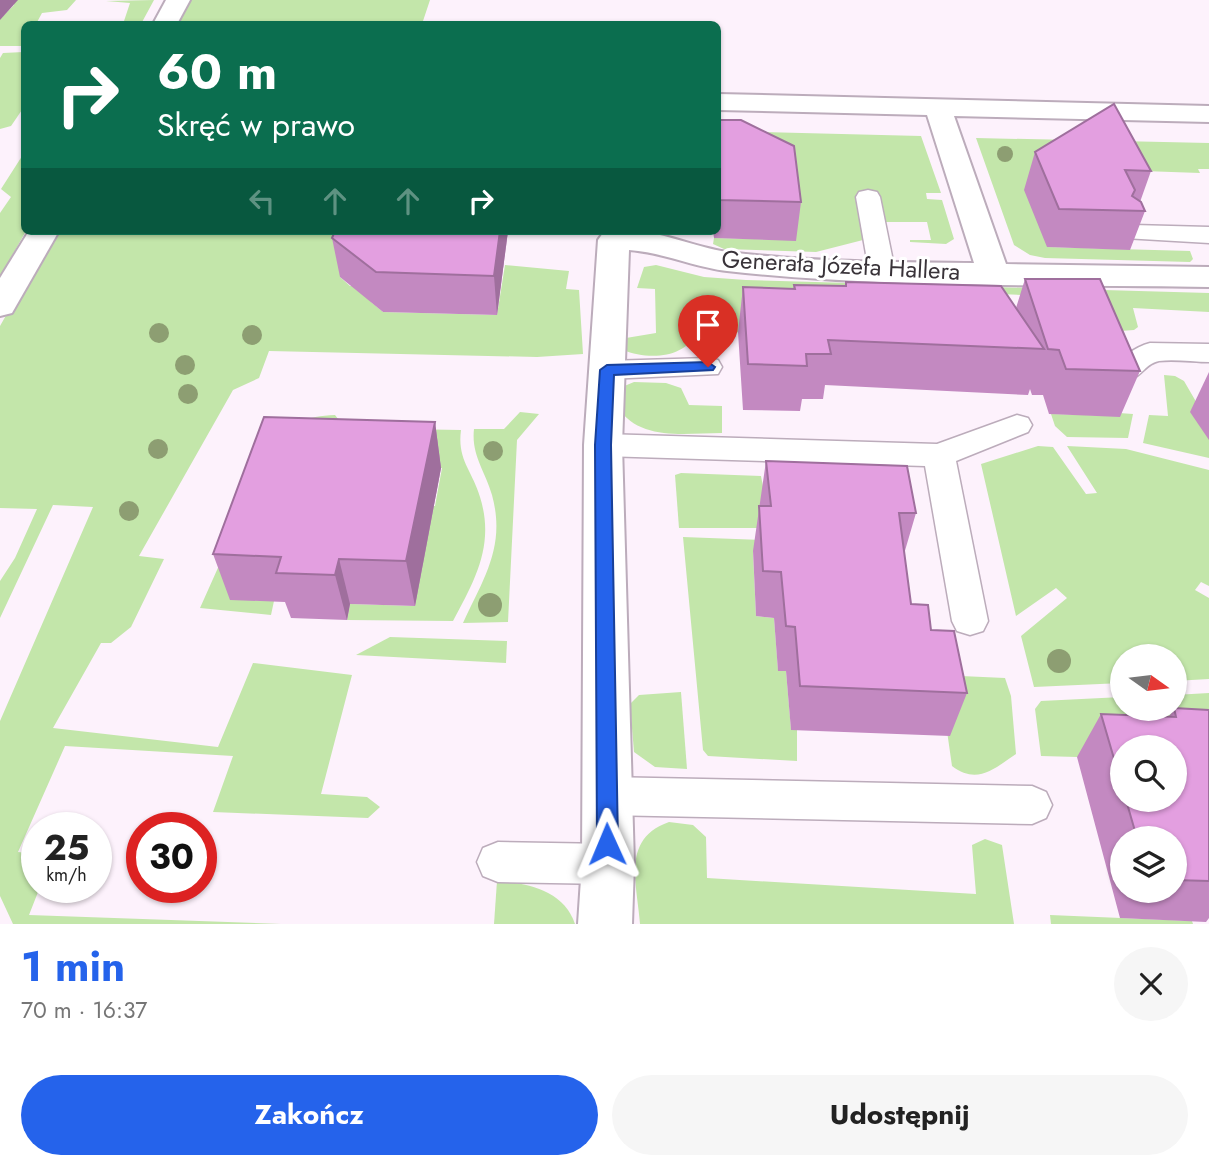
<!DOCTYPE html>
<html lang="pl">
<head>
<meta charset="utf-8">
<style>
	body { margin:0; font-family:Jost,sans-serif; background:#f6f6f6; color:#222; height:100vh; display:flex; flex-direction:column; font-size:26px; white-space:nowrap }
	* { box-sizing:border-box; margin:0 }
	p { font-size:23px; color:#767676 }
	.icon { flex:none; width:38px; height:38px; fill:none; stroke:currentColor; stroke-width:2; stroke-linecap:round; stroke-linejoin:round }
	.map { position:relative; height:924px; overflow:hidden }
	.side { display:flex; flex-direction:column; background:#fff; flex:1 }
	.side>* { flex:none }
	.guide { position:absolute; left:21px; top:21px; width:700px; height:214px; border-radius:10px; box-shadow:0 2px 5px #0004; background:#0b6e4f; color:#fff; overflow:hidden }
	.needle { width:46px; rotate:104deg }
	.tools { position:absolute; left:1110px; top:644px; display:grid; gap:14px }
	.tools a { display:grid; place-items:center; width:77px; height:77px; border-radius:50%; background:#fff; box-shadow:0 2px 5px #0004; font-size:35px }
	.speed { position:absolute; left:21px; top:812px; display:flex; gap:14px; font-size:35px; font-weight:700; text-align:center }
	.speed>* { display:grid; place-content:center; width:91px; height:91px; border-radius:50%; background:#fff; box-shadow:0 2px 5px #0004; line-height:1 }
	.speed small { font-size:18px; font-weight:400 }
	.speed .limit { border:10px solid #d22; background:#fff; color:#111 }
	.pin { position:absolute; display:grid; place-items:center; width:60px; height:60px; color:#fff; margin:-72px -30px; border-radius:50% 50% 50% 0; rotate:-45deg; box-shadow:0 0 7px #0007 }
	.pin .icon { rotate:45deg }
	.me { position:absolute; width:77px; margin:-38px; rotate:359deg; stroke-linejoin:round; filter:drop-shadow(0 0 5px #0008) }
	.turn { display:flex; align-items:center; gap:24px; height:147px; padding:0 21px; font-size:32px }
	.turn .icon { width:91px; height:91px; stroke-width:2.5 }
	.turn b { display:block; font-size:49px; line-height:60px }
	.lanes { display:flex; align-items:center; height:66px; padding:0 21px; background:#0003; justify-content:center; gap:35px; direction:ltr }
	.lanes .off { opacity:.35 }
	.round { display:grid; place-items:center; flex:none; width:74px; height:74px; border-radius:37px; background:#f6f6f6 }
	.summary { display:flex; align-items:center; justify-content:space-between; height:119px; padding:0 21px }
	h1 { font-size:42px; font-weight:700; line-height:52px; color:#2563eb }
	.primary-button { display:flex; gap:14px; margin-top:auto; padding:14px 21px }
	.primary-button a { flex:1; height:80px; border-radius:42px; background:#2563eb; color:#fff; font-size:28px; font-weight:700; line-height:80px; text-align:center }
	.primary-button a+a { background:#f6f6f6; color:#222 }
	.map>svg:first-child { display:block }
	.green { fill:#c3e6aa }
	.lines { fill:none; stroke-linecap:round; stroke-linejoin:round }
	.service-casing { stroke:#bcacbb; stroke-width:3 }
	.minor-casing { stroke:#bcacbb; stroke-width:4 }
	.service { fill:#fff; fill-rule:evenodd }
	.minor { fill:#fff; fill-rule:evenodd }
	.tree { fill:#8d9e72 }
	.wall { fill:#c389c1; fill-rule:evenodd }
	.shaded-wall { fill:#9f6f9d }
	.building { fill:#e39fe0; stroke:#9f6f9d; stroke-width:2 }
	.route { fill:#2563eb; stroke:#184099; stroke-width:2 }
	.labels { text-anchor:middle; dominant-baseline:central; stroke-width:6; stroke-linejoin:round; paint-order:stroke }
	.street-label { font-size:24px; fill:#393339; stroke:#fff }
</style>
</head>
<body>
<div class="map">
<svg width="1209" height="924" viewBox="0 0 1209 924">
	<rect width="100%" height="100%" fill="#fdf2fc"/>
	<g class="green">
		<polygon points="14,0 76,0 67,10 42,13 36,24 24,24 24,46 0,46 0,19 14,5"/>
		<polygon points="154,0 141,24 123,24 130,3 106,1"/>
		<polygon points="186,0 430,0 422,24 172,24"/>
		<polygon points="24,52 24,107 11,126 0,129 0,58 3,53"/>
		<polygon points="718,131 921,136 941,193 926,193 927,199 942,200 954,239 946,244 910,242 910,240 931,240 927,222 878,222 873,197 855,196 863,240 816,252 724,249 713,244 714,238 796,240"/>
		<polygon points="976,138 1209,143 1209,169 1198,169 1200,173 1143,171 1047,247 1190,251 1193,259 1190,262 1045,258 1030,255 1014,245"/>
		<polygon points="24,153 26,231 0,277 0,213 11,197 1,189"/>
		<polygon points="54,231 356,231 340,277 350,286 363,286 371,302 383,312 497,315 505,265 569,271 566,289 579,290 583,354 537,357 269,351 259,378 233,390 139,556 164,559 131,627 111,643 101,643 53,728 218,747 253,663 352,675 321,794 367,797 380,807 368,818 213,812 233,756 65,746 18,852 37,854 37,887 40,887 29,915 281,924 13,924 0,896 0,721 93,507 53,505 0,618 0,581 15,558 37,509 0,508 0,326"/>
		<path d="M656 265 704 277 746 280 1209 293V312L1133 308 1138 327 1134 330 1120 331 1087 298 999 294 788 334 697 331C686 359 648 360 623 350L620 339 656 333 655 289 637 288 644 267Z"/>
		<polygon points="1164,375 1175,376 1184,381 1209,424 1209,458 1143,443 1149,415 1168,416"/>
		<path d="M634 382 666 383 681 388 689 405 722 406V433C685 433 639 442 617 406L622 387Z"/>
		<path d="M520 412 539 414 517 440 508 622 463 623C484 578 506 546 492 495 485 471 471 455 474 429H504Z"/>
		<polygon points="1119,413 1133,414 1128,438 1067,437 1055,426 1051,414 1119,416"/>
		<path d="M335 415 345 428 461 430C457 460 472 470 480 497 495 545 475 580 453 621L347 620 350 604 415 606 424 506H435L442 468 383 466 230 599 274 601 271 615 200 608 272 447C288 423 307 416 335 415Z"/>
		<polygon points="1038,446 1053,447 1086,494 1097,493 1067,446 1126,449 1209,470 1209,586 1201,582 1195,590 1209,598 1209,679 1174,681 1174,656 1122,656 1122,683 1034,687 1021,636 1067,598 1056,588 1016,616 981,464"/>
		<polygon points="681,473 761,476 767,507 762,528 679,528 675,475"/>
		<polygon points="683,537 762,540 753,552 756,616 774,618 778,670 786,671 791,729 797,730 797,761 708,756 703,750"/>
		<polygon points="390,637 507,641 506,663 356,655"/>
		<path d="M939 675 1005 678 1011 696 1016 754C994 769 977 785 952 766Z"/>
		<polygon points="681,692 687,769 655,767 634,752 630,704 639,695"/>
		<polygon points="1209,693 1209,755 1174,747 1122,747 1077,757 1041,756 1035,709 1041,701 1122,697 1122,709 1174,709 1174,695"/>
		<path d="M669 822 693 825 706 837 707 878 976 894 972 845 985 839 1002 845 1014 924H640C637 883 621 839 669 822Z"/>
		<path d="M497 881C529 883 564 891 575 924H494Z"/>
		<polygon points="1050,915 1192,921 1193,924 1051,924"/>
	</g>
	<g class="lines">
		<g class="service-casing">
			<g id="service">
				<polygon points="868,190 877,192 880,197 895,271 891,277 873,277 869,271 856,197 859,192"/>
				<polygon points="1133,225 1209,227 1209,243 1124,238 1120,233 1124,228"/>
				<path d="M1150 343 1209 344V362C1193 362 1175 359 1159 361 1140 365 1142 385 1116 378L1111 371C1120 358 1135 347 1150 343Z"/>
				<polygon points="708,358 718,360 722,367 718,374 607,379 597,377 593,370 597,363 607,361"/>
				<polygon points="1017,415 1028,418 1032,425 1028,432 956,461 988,621 983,631 970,635 957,631 952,621 925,466 603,456 592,453 587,445 592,437 603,434 937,444"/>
				<polygon points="606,777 1032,786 1046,792 1052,805 1046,818 1032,824 606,815 592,809 586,796 592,783"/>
				<polygon points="498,842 608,844 623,850 629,864 623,878 608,884 498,882 483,876 477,862 483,848"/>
			</g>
		</g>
		<g class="minor-casing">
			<g id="minor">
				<polygon points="166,0 190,0 177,24 153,24"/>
				<path d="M718 94 1209 106V122L954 116 1006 264 1209 267V287C1049 284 886 289 727 271 693 267 666 253 629 250L622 445 634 864 632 924H578L582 864 584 445 598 240 603 233C647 223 686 246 728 252 809 262 893 262 974 263L927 115 718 110Z"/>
				<polygon points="29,231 59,231 12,313 0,316 0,278"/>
			</g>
		</g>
		<use href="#service" class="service"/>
		<use href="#minor" class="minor"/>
	</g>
	<g class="tree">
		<circle cx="1005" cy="154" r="8"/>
		<circle cx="159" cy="333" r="10"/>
		<circle cx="252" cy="335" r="10"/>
		<circle cx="185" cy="365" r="10"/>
		<circle cx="188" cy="394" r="10"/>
		<circle cx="158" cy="449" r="10"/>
		<circle cx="493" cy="451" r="10"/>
		<circle cx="129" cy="511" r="10"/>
		<circle cx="490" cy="605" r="12"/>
		<circle cx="1059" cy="661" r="12"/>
	</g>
	<g class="wall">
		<polygon points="718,120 801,202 796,241 714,238 713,231 718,231"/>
		<polygon points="1035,152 1151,171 1140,202 1145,211 1130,250 1047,247 1024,190"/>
		<polygon points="508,231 497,315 383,312 340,277 332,238"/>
		<polygon points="1025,279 1140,371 1120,417 1049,414 1043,395 1032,395 1030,389 1028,395 825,385 823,399 802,399 800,411 743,410 738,332 743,287 793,289 794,285 845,286 846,282 1016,308"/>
		<polygon points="1209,372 1209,440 1190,412"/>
		<polygon points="435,422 441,468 415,606 350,604 347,620 291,618 285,602 230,600 213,554"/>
		<polygon points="766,461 916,513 904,554 911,604 931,630 967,693 950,736 791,730 786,671 778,671 774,618 756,616 753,551"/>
		<path d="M1174 708 1209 710V918L1206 922 1120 918 1077 757 1101 714 1169 717ZM1122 747 1174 800H1122ZM1122 838H1174V891H1122Z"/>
	</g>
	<g class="shaded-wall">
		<polygon points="0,0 18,0 0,20"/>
		<polygon points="500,231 508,231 497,315 494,276"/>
		<polygon points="435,422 441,468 415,606 406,561"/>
		<polygon points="339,559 350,604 347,620 335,575"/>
	</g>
	<g class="building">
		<polygon points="1114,104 1151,171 1125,170 1135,190 1132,196 1141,202 1145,211 1059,209 1035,152"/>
		<polygon points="718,120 741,120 794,146 801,202 718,200"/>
		<polygon points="335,231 500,231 494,276 376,272 332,238"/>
		<polygon points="1025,279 1100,279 1140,371 1066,369 1059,350 1048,349"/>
		<polygon points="846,282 1001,286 1044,349 828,340 831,354 806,354 807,366 748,364 743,287 795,289 794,285 846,286"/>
		<polygon points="264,417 435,422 406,561 339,559 335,575 276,573 281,557 213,554"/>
		<polygon points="766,461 907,466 916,513 899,513 911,604 928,605 931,630 954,631 967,693 800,686 795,627 786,626 781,572 763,571 759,506 771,506"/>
		<polygon points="1174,708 1209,710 1209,881 1174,880 1174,838 1137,838 1126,800 1174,800 1174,747 1122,747 1122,786 1101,714 1176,717"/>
	</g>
	<polygon class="route" points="708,362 715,367 713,370 614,375 611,445 618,844 615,851 607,854 600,851 597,844 595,445 600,370 607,365"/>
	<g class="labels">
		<g class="street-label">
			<text transform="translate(841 265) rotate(3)">Generała Józefa Hallera</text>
		</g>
	</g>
</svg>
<div class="tools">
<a><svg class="needle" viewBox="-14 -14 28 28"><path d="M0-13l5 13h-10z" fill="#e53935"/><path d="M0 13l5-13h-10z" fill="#767676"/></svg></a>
<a><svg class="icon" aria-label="search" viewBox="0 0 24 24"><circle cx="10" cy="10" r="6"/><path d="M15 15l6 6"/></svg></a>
<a><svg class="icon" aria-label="layers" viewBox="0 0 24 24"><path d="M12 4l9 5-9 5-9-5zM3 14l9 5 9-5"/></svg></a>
</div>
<div class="speed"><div>25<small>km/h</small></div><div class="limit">30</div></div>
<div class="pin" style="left:708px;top:367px;background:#d93025"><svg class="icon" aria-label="arrive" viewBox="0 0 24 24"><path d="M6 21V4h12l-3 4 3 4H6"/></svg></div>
<svg class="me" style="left:607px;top:844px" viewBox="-20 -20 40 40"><path d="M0-17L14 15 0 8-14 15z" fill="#2563eb" stroke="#fff" stroke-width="4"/></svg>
<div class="guide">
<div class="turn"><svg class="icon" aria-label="right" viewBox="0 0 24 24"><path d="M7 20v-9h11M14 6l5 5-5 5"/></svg><div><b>60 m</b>Skręć w prawo</div></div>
<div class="lanes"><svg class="icon off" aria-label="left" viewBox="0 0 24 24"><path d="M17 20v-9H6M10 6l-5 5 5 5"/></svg><svg class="icon off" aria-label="ahead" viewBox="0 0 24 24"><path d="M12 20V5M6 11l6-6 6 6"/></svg><svg class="icon off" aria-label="ahead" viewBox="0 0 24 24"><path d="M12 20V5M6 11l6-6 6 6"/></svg><svg class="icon" aria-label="right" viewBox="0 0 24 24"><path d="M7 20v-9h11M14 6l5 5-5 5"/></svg></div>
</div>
</div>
<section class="side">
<div class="summary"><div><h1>1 min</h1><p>70 m · 16:37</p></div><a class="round"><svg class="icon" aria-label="close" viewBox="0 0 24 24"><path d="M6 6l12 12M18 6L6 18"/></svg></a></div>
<div class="primary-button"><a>Zakończ</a><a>Udostępnij</a></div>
</section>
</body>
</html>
